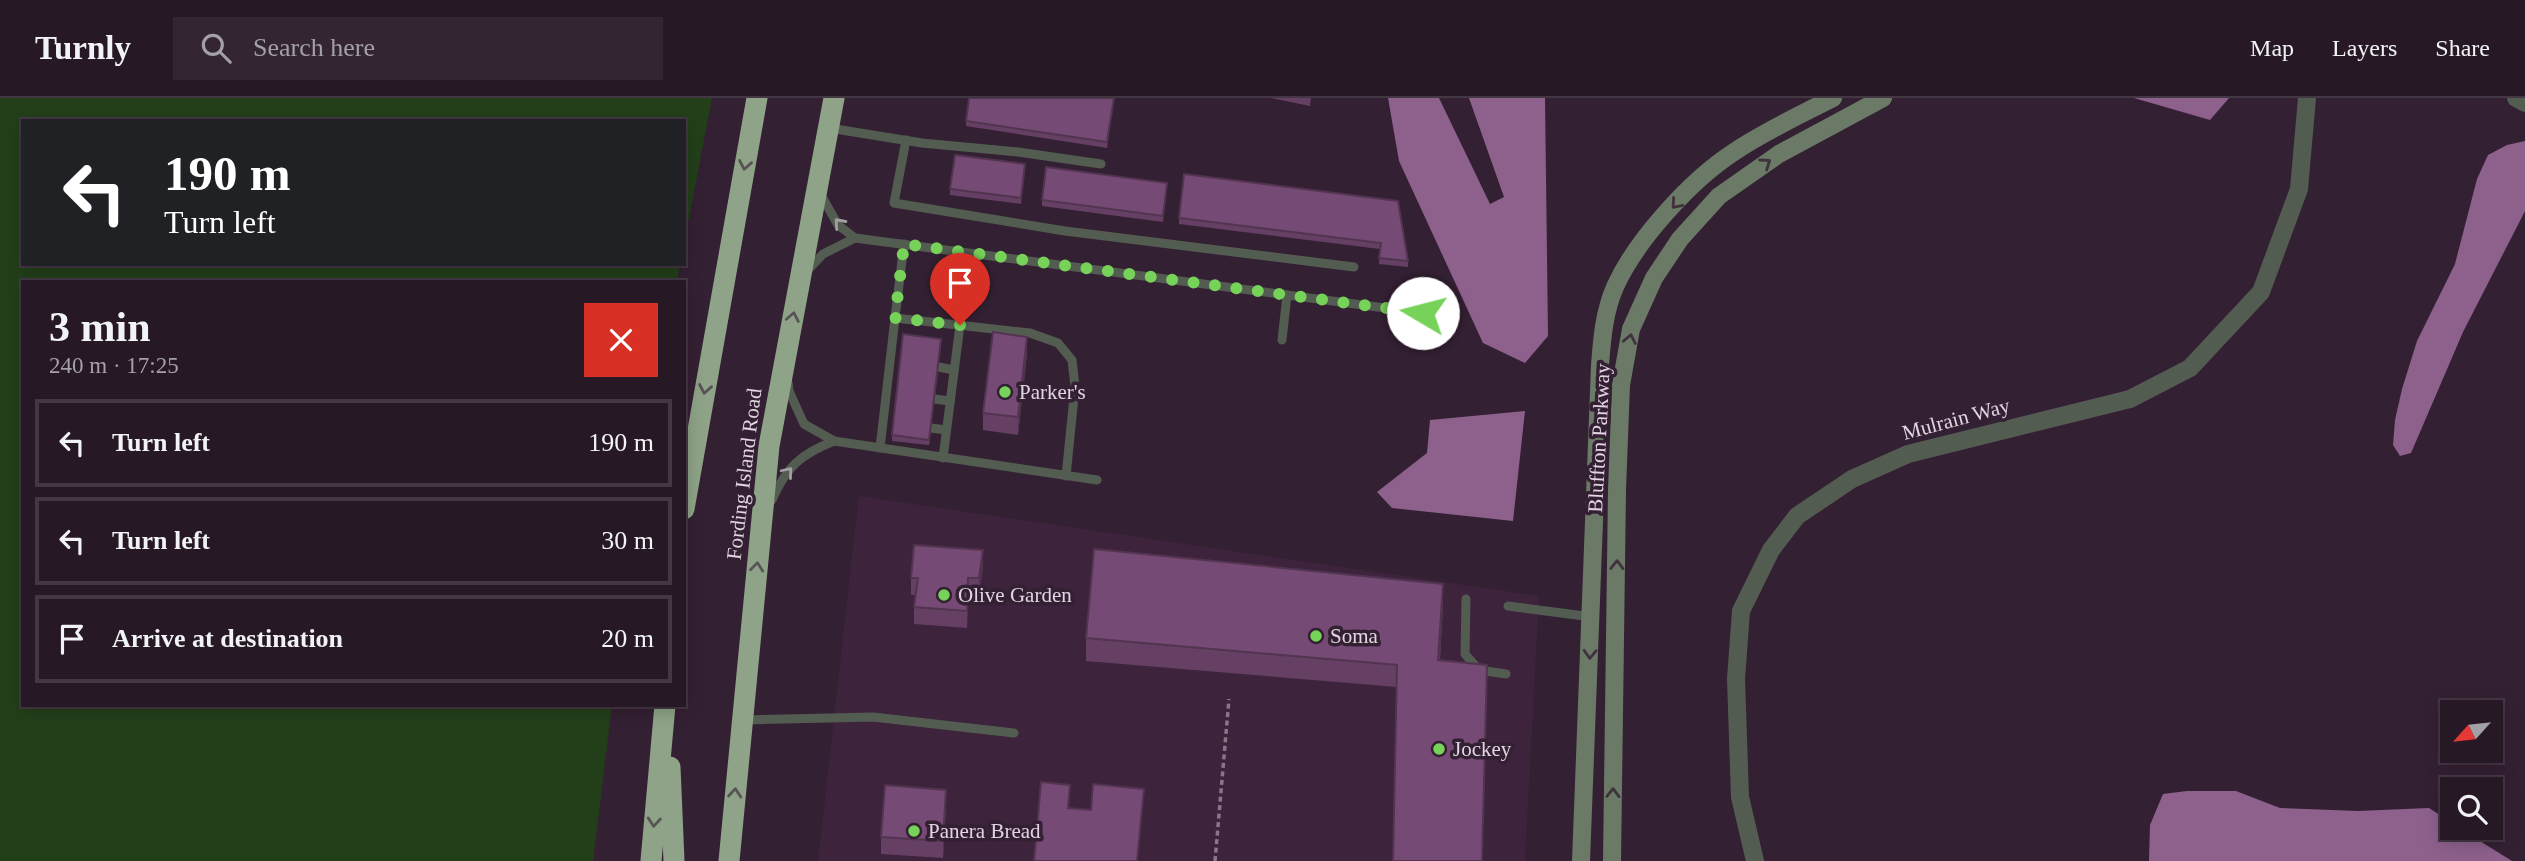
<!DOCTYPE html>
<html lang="en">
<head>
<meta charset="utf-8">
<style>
	body { margin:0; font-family:Georgia,serif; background:#332532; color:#f1f3f6; height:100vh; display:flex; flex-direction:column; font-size:26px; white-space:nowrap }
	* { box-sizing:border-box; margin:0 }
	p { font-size:23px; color:#a4a0a7 }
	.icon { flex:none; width:38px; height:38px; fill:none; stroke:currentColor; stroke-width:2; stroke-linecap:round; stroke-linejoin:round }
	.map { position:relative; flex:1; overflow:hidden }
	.sheet { position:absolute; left:21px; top:182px; width:665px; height:427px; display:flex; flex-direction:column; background:#271826; border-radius:0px; box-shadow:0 4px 18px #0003,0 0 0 2px #433743 }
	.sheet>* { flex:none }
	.top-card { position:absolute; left:21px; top:21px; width:665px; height:147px; border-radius:0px; box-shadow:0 4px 18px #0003,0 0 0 2px #433743; background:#202124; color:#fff; overflow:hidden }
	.needle { width:46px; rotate:243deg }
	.buttons { position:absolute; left:2440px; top:602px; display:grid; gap:14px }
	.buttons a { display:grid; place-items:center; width:63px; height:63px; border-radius:0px; background:#271826; box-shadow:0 4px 18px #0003,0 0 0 2px #433743; font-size:35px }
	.pin { position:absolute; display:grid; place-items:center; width:60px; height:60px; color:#fff; margin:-72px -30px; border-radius:50% 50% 50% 0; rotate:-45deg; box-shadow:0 0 7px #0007 }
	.pin .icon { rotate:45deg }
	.me { position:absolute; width:77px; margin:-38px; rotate:278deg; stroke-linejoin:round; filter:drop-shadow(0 0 5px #0008) }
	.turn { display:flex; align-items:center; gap:24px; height:147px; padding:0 28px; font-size:32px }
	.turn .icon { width:91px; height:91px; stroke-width:2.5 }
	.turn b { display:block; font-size:49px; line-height:60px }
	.round { display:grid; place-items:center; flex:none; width:74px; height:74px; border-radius:0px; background:#332532 }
	.summary { display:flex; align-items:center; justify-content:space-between; height:119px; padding:0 28px }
	h1 { font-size:42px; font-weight:700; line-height:52px }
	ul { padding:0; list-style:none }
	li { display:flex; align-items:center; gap:21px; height:88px; margin:0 14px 10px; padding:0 14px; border:4px solid #433743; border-radius:0px }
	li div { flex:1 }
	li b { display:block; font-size:26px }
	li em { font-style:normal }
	header { display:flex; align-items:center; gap:42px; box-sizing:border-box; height:98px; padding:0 35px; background:#271826; border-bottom:2px solid #433743 }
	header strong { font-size:33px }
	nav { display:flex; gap:38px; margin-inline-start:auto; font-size:24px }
	.search { width:490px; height:63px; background:#332532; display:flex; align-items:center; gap:18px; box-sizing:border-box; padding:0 24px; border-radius:0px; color:#a4a0a7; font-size:26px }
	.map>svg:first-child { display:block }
	.built { fill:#3d233c }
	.green { fill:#233f1a }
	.water { fill:#8e618d }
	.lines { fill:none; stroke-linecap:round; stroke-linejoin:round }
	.path { stroke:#897788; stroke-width:3.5; stroke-dasharray:5 3.5; stroke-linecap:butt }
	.lane { stroke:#535c51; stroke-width:9 }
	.street { stroke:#535c51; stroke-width:18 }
	.secondary { stroke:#6b7967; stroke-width:18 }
	.highway { stroke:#8ea388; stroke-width:21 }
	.wall { fill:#654064 }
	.shaded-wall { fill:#523451 }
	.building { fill:#754a74; stroke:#523451; stroke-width:2 }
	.oneway { stroke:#3f323d }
	.oneway2 { stroke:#585455 }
	.oneway3 { stroke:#a29ea0 }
	.route { stroke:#77d259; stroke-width:12; stroke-dasharray:0 21.6 }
	.poi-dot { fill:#77d259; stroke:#342033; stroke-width:2.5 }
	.labels { text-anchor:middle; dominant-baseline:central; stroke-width:7; stroke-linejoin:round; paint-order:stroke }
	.poi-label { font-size:21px; fill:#e2d4e1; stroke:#342033; text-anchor:start }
	.street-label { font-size:21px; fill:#e2d4e1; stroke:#342033 }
</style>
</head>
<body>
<header>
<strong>Turnly</strong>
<div class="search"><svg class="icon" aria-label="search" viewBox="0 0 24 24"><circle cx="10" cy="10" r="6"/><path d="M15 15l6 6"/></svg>Search here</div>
<nav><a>Map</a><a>Layers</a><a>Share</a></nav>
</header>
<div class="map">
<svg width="2525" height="763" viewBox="0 0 2525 763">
	<rect width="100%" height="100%" fill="#342033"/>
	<polygon class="built" points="859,398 1539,498 1525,763 818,763"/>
	<polygon class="green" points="0,0 712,0 684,146 684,23 23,23 23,166 680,166 677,184 23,184 23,607 612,607 593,763 0,763"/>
	<g class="water">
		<polygon points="1388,0 1439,0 1490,106 1504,99 1469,0 1545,0 1548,238 1525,265 1483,245 1399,63"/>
		<polygon points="2134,0 2229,0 2210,22"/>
		<polygon points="2525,43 2525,113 2463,234 2411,355 2400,358 2393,347 2395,322 2402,291 2417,243 2455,166 2477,81 2488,57 2507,47"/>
		<polygon points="1525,313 1513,423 1392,410 1377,394 1427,355 1430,322"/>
		<polygon points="2187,693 2236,693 2280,710 2358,713 2429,710 2452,725 2452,730 2459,730 2512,763 2149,763 2150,727 2163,696"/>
	</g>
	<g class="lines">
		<polyline class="path" points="1215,763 1229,601"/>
		<g class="lane">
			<polyline points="829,30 922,45 1018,54 1101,66"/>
			<polyline points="906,42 894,105 1065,133 1354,169"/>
			<polyline points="855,140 1423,215"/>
			<polyline points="807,173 823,156 855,140 838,127 821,97"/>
			<polyline points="895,220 904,146"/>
			<polyline points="1282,242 1287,197"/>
			<polyline points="939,269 954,272"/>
			<polyline points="788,284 789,293 804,326 834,343 1097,382"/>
			<polyline points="935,301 950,303"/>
			<polyline points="931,330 946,332"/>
			<polyline points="880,350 895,220 1030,235 1058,245 1072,262 1075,289 1066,378"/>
			<polyline points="943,360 960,227"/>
			<path d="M772 402C786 369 801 356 834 343"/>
			<polyline points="1466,501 1465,556 1479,572 1506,576"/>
			<polyline points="1508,508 1592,519"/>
			<polyline points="743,622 873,619 1014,635"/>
		</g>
		<g class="street">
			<polyline points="2516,0 2525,5"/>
			<polyline points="1755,763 1740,699 1736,581 1741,513 1771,452 1797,418 1852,381 1908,356 2130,301 2190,270 2261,194 2299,91 2307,0"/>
		</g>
		<g class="secondary">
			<path d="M1581 763 1600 267C1602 241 1604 214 1615 189 1636 142 1691 82 1734 54 1765 33 1800 17 1833 0"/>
			<polyline points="1612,763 1617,392 1621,287 1631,231 1654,180 1680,141 1719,98 1779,56 1883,0"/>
		</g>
		<g class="highway">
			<polyline points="684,411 757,0"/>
			<polyline points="670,669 674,763"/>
			<polyline points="651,763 665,607"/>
			<polyline points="729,763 769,348 834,0"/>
		</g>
	</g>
	<g class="wall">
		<polygon points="1114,0 1107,50 966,28 966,23"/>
		<polygon points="1271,0 1311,0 1310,8"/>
		<polygon points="1025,72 1021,106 950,97 950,91"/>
		<polygon points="1167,91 1163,124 1042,108 1042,102"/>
		<polygon points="1398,103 1408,163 1408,169 1379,166 1380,151 1179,126 1179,120"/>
		<polygon points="941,247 929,347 892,343 892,337"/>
		<polygon points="1027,256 1018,337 983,332 983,315"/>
		<polygon points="983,469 979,497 968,498 967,530 914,526 914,509 915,497 911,497 911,480"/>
		<polygon points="1443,509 1440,562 1487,589 1482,763 1393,763 1397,589 1086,563 1086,540"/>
		<polygon points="946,709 943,760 881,756 881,739"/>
	</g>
	<g class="shaded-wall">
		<polygon points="1114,0 1107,50 1107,44"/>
		<polygon points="1027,239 1027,256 1018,337 1018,319"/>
		<polygon points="941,241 941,247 929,347 929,342"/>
		<polygon points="983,452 983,469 979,497 979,480"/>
		<polygon points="968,480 968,498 967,530 967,513"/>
		<polygon points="1443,486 1443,509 1438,584 1438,562"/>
		<polygon points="946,692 946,709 943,760 943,743"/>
	</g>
	<g class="building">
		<polygon points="969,0 1114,0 1107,44 966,23"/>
		<polygon points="955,57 1025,66 1021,100 950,91"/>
		<polygon points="1046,69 1167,85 1163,118 1042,102"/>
		<polygon points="1184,76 1398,103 1408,163 1379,160 1381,145 1179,120"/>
		<polygon points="993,234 1027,239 1018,319 983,315"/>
		<polygon points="903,236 941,241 929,342 892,337"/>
		<polygon points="914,447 983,452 979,480 968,480 967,513 914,509 918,480 911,480"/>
		<polygon points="1094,451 1443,486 1438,562 1487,567 1482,763 1393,763 1397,567 1086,540"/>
		<polygon points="1041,684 1070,687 1068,710 1091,712 1093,686 1144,691 1137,763 1034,763"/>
		<polygon points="885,687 946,692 943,743 881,739"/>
	</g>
	<defs><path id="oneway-chevron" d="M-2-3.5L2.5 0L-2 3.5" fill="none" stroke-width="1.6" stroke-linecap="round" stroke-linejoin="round" transform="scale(1.75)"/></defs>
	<g class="oneway">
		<use href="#oneway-chevron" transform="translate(1766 65) rotate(-35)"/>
		<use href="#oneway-chevron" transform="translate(1676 106) rotate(131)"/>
		<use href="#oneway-chevron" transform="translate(1630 241) rotate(-79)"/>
		<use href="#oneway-chevron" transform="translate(1617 467) rotate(-89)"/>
		<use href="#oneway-chevron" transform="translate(1590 556) rotate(92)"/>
		<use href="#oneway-chevron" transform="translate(1613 695) rotate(-89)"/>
	</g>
	<g class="oneway2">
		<use href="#oneway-chevron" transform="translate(745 67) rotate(100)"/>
		<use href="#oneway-chevron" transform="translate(793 219) rotate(-79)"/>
		<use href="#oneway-chevron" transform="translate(705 291) rotate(100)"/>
		<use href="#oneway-chevron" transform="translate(757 469) rotate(-84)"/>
		<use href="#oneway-chevron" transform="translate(735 695) rotate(-85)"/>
		<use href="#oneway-chevron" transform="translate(654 724) rotate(95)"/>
	</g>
	<g class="oneway3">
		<use href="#oneway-chevron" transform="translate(839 125) rotate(-132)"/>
		<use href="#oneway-chevron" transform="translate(788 374) rotate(-50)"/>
	</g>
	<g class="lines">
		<polyline class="route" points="960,227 895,220 904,146 1423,215"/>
	</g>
	<g class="poi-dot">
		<circle cx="1005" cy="294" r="7"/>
		<circle cx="944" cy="497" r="7"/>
		<circle cx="1316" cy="538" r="7"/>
		<circle cx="1439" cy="651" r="7"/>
		<circle cx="914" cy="733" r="7"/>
	</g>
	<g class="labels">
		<g class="poi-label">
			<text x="1019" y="294">Parker's</text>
			<text x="958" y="497">Olive Garden</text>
			<text x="1330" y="538">Soma</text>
			<text x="1453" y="651">Jockey</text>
			<text x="928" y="733">Panera Bread</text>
		</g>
		<g class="street-label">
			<text transform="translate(1956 321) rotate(-15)">Mulrain Way</text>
			<text transform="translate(1599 340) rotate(-87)">Bluffton Parkway</text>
			<text transform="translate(744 376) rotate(-83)">Fording Island Road</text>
		</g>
	</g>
</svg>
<div class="buttons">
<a><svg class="needle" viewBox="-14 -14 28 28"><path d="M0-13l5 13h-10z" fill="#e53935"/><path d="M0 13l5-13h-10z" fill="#a4a0a7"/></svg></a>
<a><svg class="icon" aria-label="search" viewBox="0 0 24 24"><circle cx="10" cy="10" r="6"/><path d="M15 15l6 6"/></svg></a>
</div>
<div class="pin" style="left:960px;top:227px;background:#d93025"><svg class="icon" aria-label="arrive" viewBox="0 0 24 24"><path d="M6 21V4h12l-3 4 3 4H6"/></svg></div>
<svg class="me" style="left:1423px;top:215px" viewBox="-20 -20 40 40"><circle r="19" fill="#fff"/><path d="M0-13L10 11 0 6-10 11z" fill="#77d259"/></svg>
<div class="top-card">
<div class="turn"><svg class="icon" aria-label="left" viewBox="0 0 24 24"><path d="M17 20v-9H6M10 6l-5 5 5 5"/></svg><div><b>190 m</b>Turn left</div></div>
</div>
<section class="sheet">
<div class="summary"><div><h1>3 min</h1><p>240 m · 17:25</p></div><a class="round" style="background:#d93025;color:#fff"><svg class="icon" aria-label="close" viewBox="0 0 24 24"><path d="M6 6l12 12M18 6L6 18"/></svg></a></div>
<ul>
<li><svg class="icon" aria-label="left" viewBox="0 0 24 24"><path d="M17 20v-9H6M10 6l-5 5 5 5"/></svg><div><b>Turn left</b></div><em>190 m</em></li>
<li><svg class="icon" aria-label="left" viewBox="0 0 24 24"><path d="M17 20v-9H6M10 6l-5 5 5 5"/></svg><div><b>Turn left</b></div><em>30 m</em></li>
<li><svg class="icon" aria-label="arrive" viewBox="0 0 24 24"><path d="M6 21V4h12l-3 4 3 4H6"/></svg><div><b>Arrive at destination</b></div><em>20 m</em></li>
</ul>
</section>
</div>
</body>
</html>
